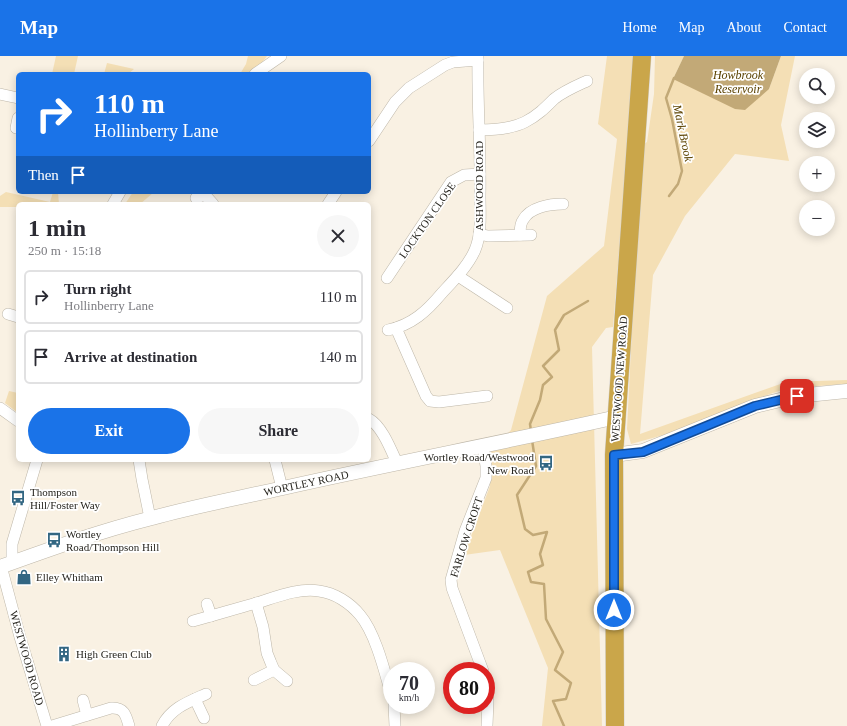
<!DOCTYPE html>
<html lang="en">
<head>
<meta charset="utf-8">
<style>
	body { margin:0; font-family:"Times New Roman",serif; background:#f7f7f7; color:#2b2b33; height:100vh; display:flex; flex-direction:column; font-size:15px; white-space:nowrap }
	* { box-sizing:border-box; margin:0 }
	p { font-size:13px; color:#7c7c81 }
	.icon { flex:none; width:22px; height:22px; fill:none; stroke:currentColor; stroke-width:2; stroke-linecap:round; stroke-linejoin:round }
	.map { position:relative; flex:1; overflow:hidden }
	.sheet { position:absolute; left:16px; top:146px; width:355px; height:260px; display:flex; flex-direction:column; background:#fff; border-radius:6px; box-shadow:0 2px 10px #0003 }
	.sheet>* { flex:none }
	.top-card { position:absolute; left:16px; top:16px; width:355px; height:122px; border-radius:6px; box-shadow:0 2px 10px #0003; background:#1a73e8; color:#fff; overflow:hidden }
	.buttons { position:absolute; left:799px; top:12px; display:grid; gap:8px }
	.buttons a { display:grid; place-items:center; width:36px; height:36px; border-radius:50%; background:#fff; box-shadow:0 2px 10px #0003; font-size:20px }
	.speed { position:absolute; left:383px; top:606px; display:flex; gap:8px; font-size:20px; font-weight:700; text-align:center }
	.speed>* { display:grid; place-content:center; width:52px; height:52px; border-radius:50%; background:#fff; box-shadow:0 2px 10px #0003; line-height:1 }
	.speed small { font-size:10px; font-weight:400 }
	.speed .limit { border:6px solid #d22; background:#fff; color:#111 }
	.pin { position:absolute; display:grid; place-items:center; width:34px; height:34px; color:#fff; margin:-17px; border-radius:8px; box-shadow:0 2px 6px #0006 }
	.me { position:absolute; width:44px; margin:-22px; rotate:0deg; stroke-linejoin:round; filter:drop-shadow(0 0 3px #0008) }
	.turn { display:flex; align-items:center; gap:14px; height:84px; padding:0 12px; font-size:18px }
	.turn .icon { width:52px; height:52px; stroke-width:2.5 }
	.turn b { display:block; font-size:28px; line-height:34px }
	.then { display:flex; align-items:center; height:38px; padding:0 12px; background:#0003; gap:8px; font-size:15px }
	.round { display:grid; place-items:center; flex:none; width:42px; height:42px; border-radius:21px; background:#f7f7f7 }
	.head { display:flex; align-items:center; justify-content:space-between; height:68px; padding:0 12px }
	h1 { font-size:24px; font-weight:600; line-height:30px }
	.button { display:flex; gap:8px; margin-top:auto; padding:8px 12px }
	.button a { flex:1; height:46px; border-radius:24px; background:#1a73e8; color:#fff; font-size:16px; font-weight:600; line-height:46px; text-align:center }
	.button a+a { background:#f7f7f7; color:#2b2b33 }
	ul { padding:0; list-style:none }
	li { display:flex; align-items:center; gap:12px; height:54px; margin:0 8px 6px; padding:0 4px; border:2px solid #e1e1e2; border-radius:6px }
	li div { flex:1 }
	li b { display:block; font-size:15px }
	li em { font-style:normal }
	header { display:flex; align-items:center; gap:24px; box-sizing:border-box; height:56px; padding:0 20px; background:#1a73e8; color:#fff }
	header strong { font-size:19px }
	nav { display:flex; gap:22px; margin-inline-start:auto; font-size:14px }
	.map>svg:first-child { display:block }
	.green { fill:#f4dfb5 }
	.water { fill:#c2a977 }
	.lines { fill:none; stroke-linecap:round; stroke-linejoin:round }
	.stream { stroke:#c2a977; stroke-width:2.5 }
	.minor-casing { stroke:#beb7a9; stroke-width:12 }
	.tertiary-casing { stroke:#beb7a9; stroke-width:15 }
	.trunk-casing { stroke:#d4d3d2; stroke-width:19 }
	.minor { stroke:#fff; stroke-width:11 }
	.tertiary { stroke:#fff; stroke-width:14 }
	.trunk { stroke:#caa64a; stroke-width:18 }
	.route-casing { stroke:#114b97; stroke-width:10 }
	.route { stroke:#1a73e8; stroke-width:7 }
	.labels { text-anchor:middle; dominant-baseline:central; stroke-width:3.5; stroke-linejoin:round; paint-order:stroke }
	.street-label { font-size:11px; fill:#27251f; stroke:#fff }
	.poi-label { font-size:11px; fill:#27251f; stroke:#fff; text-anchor:start }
	.water-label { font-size:12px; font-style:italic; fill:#5b4200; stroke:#fff }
</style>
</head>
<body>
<header>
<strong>Map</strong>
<nav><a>Home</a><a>Map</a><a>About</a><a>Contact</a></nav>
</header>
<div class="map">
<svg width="847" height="670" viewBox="0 0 847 670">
	<rect width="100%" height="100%" fill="#f9f1e3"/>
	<g class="green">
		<polygon points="56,0 78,0 74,18 52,18"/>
		<polygon points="248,0 267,0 261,8 247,18 240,18 246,8"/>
		<polygon points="607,0 635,0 613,271 606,272 592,291 602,670 542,670 548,612 500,494 464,499 490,430 491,395 511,374 547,240 604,190 617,83 598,68"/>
		<polygon points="655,0 684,0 673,23 769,33 781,0 795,0 781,69 789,105 735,98 685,160 653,219 640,378 786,326 847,324 847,328 788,332 744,347 678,375 631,388 627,373 641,90 647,86 654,38"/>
		<polygon points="107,7 134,13 128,18 104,18"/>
		<polygon points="6,136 50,146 53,136 58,136 59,148 18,148 18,151 0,151 0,140"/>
		<polygon points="133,136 153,136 153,137 140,148 125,148"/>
		<polygon points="9,335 18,337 18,357 5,347"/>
	</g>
	<polygon class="water" points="684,0 781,0 769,33 745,54 735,53 673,23"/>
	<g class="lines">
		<g class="stream">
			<polyline points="669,140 678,128 682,115 672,63 666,42 674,22"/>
			<polyline points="531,375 530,368 540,344 543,329 552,321 543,310 559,294 555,274 564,259 588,245"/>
			<polyline points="532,384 536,410 517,439 525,473 533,479 547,476 540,498 543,509 528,516 531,526 544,528 546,563 563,596 555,614 571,627 566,643 553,645 564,670"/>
		</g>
		<g class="minor-casing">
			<g id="minor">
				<polyline points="255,18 281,0"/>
				<polyline points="0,38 18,42"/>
				<polyline points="16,72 18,62"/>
				<path d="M479 74C495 74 511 73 525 66 537 60 545 52 554 43 564 35 576 30 587 25"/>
				<polyline points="369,85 395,46 409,32 445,9 453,6 478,4"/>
				<polyline points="205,139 213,148"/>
				<polyline points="196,142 205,139 206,136"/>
				<polyline points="113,148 120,136"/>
				<polyline points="328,148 336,136"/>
				<polyline points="479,178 488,180 531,179"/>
				<path d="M520 179C520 174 520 168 523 164 530 151 550 148 563 148"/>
				<polyline points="458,220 507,252"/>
				<polyline points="387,222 451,126 464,119 480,118"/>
				<polyline points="8,258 18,261"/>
				<polyline points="396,272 426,340 430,345 439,346 487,340"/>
				<path d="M388 274C412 269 427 255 442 237 454 224 468 210 475 194 482 177 480 157 480 140 481 93 477 46 478 0"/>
				<polyline points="0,352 18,365"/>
				<path d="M369 363C382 370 391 394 397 407"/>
				<polyline points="139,404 142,423 150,462"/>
				<polyline points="275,404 282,432"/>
				<polyline points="14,506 12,500 12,488 37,404"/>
				<polyline points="1,510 20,581 47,670"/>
				<polyline points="256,547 263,571 267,597 271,607 274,614 287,625"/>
				<polyline points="207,548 211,560"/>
				<path d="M193 565C215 559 238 552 260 546 279 540 299 532 319 535 335 537 350 547 360 559 376 578 385 617 392 641"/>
				<polyline points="483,615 452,532 451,524 465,475 486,422 486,410 483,390"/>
				<polyline points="254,624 274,614"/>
				<polyline points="486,633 488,645 487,670"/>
				<polyline points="195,643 204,662"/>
				<polyline points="83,644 87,659"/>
				<polyline points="394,649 395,670"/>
				<path d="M52 670 111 652C124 651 126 659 129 670"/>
				<path d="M162 670C171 652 188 646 206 638"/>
			</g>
		</g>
		<g class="tertiary-casing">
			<g id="tertiary">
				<polyline points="614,399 643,395 755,350 797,340 847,335"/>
				<path d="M0 511C50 493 100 475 152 462 195 450 239 442 283 432 394 407 506 386 617 361"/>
			</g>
		</g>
		<g class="trunk-casing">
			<polyline id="trunk" points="615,670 614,399 642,0"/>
		</g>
		<use href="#minor" class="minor"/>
		<use href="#tertiary" class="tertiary"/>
		<use href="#trunk" class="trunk"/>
	</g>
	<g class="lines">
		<g class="route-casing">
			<polyline id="route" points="614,554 614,399 643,396 755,350 797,340"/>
		</g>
		<use href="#route" class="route"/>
	</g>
	<defs>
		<g id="bus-bare" transform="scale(1.2)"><path d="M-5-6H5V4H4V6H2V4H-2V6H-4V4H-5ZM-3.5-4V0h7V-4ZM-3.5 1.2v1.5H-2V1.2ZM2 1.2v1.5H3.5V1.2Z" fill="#326682" stroke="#fff" stroke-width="2.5" paint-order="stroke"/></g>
		<g id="shop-bare" transform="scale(1.2)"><path d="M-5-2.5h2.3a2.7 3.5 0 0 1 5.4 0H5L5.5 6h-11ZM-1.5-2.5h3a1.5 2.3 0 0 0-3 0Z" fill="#326682" stroke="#fff" stroke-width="2.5" paint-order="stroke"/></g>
		<g id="building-bare" transform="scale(1.2)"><path d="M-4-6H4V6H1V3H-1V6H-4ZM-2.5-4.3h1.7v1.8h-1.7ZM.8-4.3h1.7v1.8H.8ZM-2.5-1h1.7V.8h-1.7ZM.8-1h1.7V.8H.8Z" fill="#326682" stroke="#fff" stroke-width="2.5" paint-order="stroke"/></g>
	</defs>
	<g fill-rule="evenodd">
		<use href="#bus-bare" x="546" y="407"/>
		<use href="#bus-bare" x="18" y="442"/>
		<use href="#bus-bare" x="54" y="484"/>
		<use href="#shop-bare" x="24" y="521"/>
		<use href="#building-bare" x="64" y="598"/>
	</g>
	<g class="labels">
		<g class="street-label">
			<text transform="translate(479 130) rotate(-90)">ASHWOOD ROAD</text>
			<text transform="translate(427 164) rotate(-55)">LOCKTON CLOSE</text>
			<text transform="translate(619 323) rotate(-86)">WESTWOOD NEW ROAD</text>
			<text transform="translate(306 427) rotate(-12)">WORTLEY ROAD</text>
			<text transform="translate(466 481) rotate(-72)">FARLOW CROFT</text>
			<text transform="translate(27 602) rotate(74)">WESTWOOD ROAD</text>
		</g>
		<g class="poi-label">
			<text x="534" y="401" text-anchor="end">Wortley Road/Westwood<tspan x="534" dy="13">New Road</tspan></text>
			<text x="30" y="436">Thompson<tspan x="30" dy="13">Hill/Foster Way</tspan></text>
			<text x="66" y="478">Wortley<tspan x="66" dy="13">Road/Thompson Hill</tspan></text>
			<text x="36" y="521">Elley Whitham</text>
			<text x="76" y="598">High Green Club</text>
		</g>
		<g class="water-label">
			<text x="738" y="19">Howbrook<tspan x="738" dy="14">Reservoir</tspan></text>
			<text transform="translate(683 77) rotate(78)">Mark Brook</text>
		</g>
	</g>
</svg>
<div class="buttons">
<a><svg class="icon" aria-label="search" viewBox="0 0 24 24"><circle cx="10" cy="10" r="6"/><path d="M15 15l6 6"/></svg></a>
<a><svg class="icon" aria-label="layers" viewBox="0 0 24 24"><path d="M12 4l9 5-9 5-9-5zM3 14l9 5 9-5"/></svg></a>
<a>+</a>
<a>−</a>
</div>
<div class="speed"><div>70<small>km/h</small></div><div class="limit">80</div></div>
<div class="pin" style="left:797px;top:340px;background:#d93025"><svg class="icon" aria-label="arrive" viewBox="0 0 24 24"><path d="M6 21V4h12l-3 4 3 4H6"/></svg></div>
<svg class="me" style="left:614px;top:554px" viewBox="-20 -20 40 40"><circle r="17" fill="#1a73e8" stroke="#fff" stroke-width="3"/><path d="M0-11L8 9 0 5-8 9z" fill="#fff"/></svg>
<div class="top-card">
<div class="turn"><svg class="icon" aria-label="right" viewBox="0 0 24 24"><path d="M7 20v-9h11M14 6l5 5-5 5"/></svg><div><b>110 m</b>Hollinberry Lane</div></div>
<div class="then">Then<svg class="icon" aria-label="arrive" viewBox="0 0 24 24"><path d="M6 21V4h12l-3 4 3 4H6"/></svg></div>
</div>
<section class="sheet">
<div class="head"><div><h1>1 min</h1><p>250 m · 15:18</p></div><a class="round"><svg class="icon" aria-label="close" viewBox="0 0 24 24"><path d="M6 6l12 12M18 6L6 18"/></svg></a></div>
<ul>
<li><svg class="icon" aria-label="right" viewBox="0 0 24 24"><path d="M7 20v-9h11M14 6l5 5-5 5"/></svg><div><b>Turn right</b><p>Hollinberry Lane</p></div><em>110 m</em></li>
<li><svg class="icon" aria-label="arrive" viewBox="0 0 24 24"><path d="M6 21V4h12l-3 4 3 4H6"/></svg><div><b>Arrive at destination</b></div><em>140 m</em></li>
</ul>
<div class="button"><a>Exit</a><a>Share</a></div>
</section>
</div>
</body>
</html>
